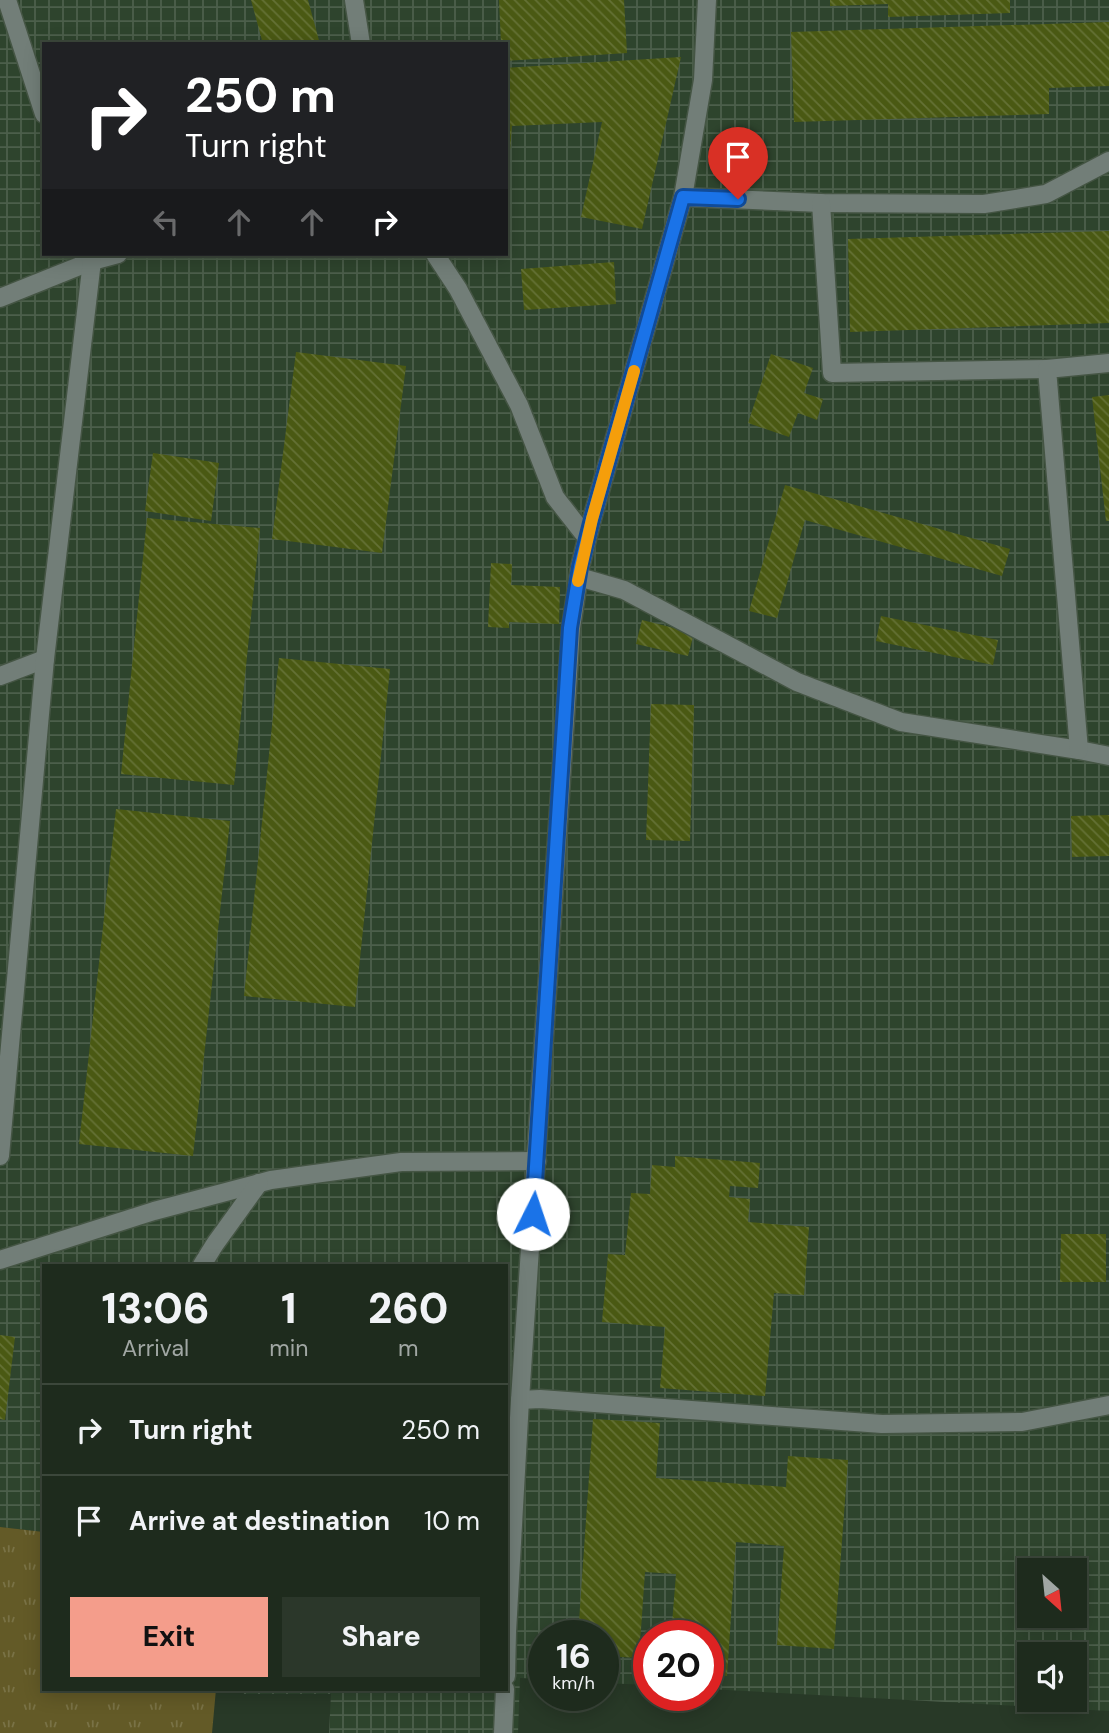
<!DOCTYPE html>
<html lang="en">
<head>
<meta charset="utf-8">
<style>
	body { margin:0; font-family:"DM Sans",sans-serif; background:#2b372a; color:#f1f3f6; height:100vh; display:flex; flex-direction:column; font-size:26px; white-space:nowrap }
	* { box-sizing:border-box; margin:0 }
	p { font-size:23px; color:#a1a7a4 }
	.icon { flex:none; width:38px; height:38px; fill:none; stroke:currentColor; stroke-width:2; stroke-linecap:round; stroke-linejoin:round }
	.map { position:relative; flex:1; overflow:hidden }
	.side { position:absolute; left:42px; top:1264px; width:466px; height:427px; display:flex; flex-direction:column; background:#1e2b1d; border-radius:0px; box-shadow:0 4px 18px #0003,0 0 0 2px #3c473b }
	.side>* { flex:none }
	.guide { position:absolute; left:42px; top:42px; width:466px; height:214px; border-radius:0px; box-shadow:0 4px 18px #0003,0 0 0 2px #3c473b; background:#202124; color:#fff; overflow:hidden }
	.needle { width:46px; rotate:153deg }
	.tools { position:absolute; left:1017px; top:1558px; display:grid; gap:14px }
	.tools a { display:grid; place-items:center; width:70px; height:70px; border-radius:0px; background:#1e2b1d; box-shadow:0 4px 18px #0003,0 0 0 2px #3c473b; font-size:35px }
	.speed { position:absolute; left:528px; top:1620px; display:flex; gap:14px; font-size:35px; font-weight:700; text-align:center }
	.speed>* { display:grid; place-content:center; width:91px; height:91px; border-radius:50%; background:#1e2b1d; box-shadow:0 4px 18px #0003,0 0 0 2px #3c473b; line-height:1 }
	.speed small { font-size:18px; font-weight:400 }
	.speed .limit { border:10px solid #d22; background:#fff; color:#111 }
	.pin { position:absolute; display:grid; place-items:center; width:60px; height:60px; color:#fff; margin:-72px -30px; border-radius:50% 50% 50% 0; rotate:-45deg; box-shadow:0 0 7px #0007 }
	.pin .icon { rotate:45deg }
	.me { position:absolute; width:77px; margin:-38px; rotate:4deg; stroke-linejoin:round; filter:drop-shadow(0 0 5px #0008) }
	.turn { display:flex; align-items:center; gap:24px; height:147px; padding:0 28px; font-size:32px }
	.turn .icon { width:91px; height:91px; stroke-width:2.5 }
	.turn b { display:block; font-size:49px; line-height:60px }
	.lanes { display:flex; align-items:center; height:66px; padding:0 28px; background:#0003; justify-content:center; gap:35px; direction:ltr }
	.lanes .off { opacity:.35 }
	.eta { display:flex; justify-content:space-evenly; align-items:center; height:119px; text-align:center }
	.eta b { font-size:42px; font-weight:800; line-height:49px }
	.button { display:flex; gap:14px; margin-top:auto; padding:14px 28px }
	.button a { flex:1; height:80px; border-radius:0px; background:#f49d8b; color:#111; font-size:28px; font-weight:800; line-height:80px; text-align:center }
	.button a+a { background:#2b372a; color:#f1f3f6 }
	ul { padding:0; list-style:none }
	li { display:flex; align-items:center; gap:21px; height:91px; padding:0 28px; border-top:2px solid #3c473b }
	li div { flex:1 }
	li b { display:block; font-size:26px }
	li em { font-style:normal }
	.map>svg:first-child { display:block }
	.industrial { fill:url(#industrial-grid); fill-rule:evenodd }
	.grass { fill:url(#grass-tufts) }
	.building { fill:url(#building-back-hatch) }
	.lines { fill:none; stroke-linecap:round; stroke-linejoin:round }
	.minor-casing { stroke:#455544; stroke-width:21 }
	.minor { stroke:#727e78; stroke-width:18 }
	.route-casing { stroke:#114b97; stroke-width:18 }
	.route { stroke:#1a73e8; stroke-width:12 }
	.slow { stroke:#f59e0b; stroke-width:12 }
</style>
</head>
<body>
<div class="map">
<svg width="1109" height="1733" viewBox="0 0 1109 1733">
	<defs>
		<pattern id="industrial-grid" width="8" height="8" patternUnits="userSpaceOnUse" patternTransform="scale(1.75)"><rect width="8" height="8" fill="#2e442d"/><path d="M0 4h8M4 0v8" fill="none" stroke="#4c5f4b"/></pattern>
		<pattern id="grass-tufts" width="24" height="20" patternUnits="userSpaceOnUse" patternTransform="scale(1.75)"><rect width="24" height="20" fill="#635a27"/><path d="M3 7l-1-3M5 7V3M7 7l1-3M15 17l-1-3M17 17v-4M19 17l1-3" fill="none" stroke="#797246"/></pattern>
		<pattern id="building-back-hatch" width="6" height="6" patternUnits="userSpaceOnUse" patternTransform="scale(1.75)"><rect width="6" height="6" fill="#4a5913"/><path d="M-1 5l2 2M0 0l6 6M5-1l2 2" fill="none" stroke="#647135"/></pattern>
	</defs>
	<rect width="100%" height="100%" fill="#283927"/>
	<path class="industrial" d="M0 0H1109V1711L709 1689V1636H649V1685L604 1683V1636H544V1679L520 1678 518 1733H329L331 1694H244L241 1689H506V1265H44V1532L0 1527ZM44 44H506V254H44ZM1029 1570H1074V1615H1029ZM1029 1654H1074V1699H1029Z"/>
	<polygon class="grass" points="0,1527 44,1532 44,1689 216,1689 212,1733 0,1733"/>
	<g class="building">
		<polygon points="251,0 308,0 320,44 263,44"/>
		<polygon points="499,0 624,0 627,53 506,61 506,44 501,44"/>
		<polygon points="830,0 1010,0 1010,13 888,17 888,4 830,6"/>
		<polygon points="1109,22 1109,86 1049,88 1049,114 794,122 791,32"/>
		<polygon points="681,57 642,229 581,217 602,122 512,126 508,175 506,175 506,68"/>
		<polygon points="1109,231 1109,323 850,332 848,239"/>
		<polygon points="614,262 616,304 524,310 521,269"/>
		<polygon points="296,352 406,366 382,553 272,539"/>
		<polygon points="771,354 813,368 804,393 823,399 817,420 798,413 789,437 748,423"/>
		<polygon points="1109,395 1109,521 1106,521 1092,397"/>
		<polygon points="153,453 219,463 211,521 145,511"/>
		<polygon points="785,485 1010,549 1002,576 805,520 777,618 749,611"/>
		<polygon points="147,518 260,528 234,785 121,774"/>
		<polygon points="491,563 512,564 511,585 560,587 559,624 509,622 509,628 488,627"/>
		<polygon points="881,616 998,640 993,665 876,641"/>
		<polygon points="642,620 694,633 688,656 636,644"/>
		<polygon points="279,658 390,669 355,1007 244,996"/>
		<polygon points="651,704 694,705 690,841 646,840"/>
		<polygon points="116,809 230,821 193,1156 79,1144"/>
		<polygon points="1109,815 1109,856 1072,857 1071,816"/>
		<polygon points="675,1156 760,1163 758,1188 730,1186 729,1197 750,1199 748,1222 809,1227 804,1295 774,1293 765,1396 660,1388 665,1327 602,1322 608,1254 625,1255 631,1193 650,1194 652,1165 675,1167"/>
		<polygon points="1061,1234 1106,1234 1106,1282 1060,1282"/>
		<polygon points="0,1335 15,1337 5,1420 0,1419"/>
		<polygon points="593,1419 660,1423 656,1478 786,1487 788,1456 848,1460 834,1649 777,1645 784,1546 736,1542 727,1676 709,1675 709,1636 671,1636 676,1574 645,1572 639,1658 604,1656 604,1636 578,1636"/>
	</g>
	<g class="lines">
		<g class="minor-casing">
			<g id="minor">
				<polyline points="7,0 44,114"/>
				<polyline points="354,0 361,44"/>
				<polyline points="683,197 821,203 984,204 1046,194 1109,161"/>
				<polyline points="821,203 832,373 1047,369"/>
				<polyline points="435,254 458,289 519,405 555,497 587,538"/>
				<polyline points="0,298 92,261 118,254"/>
				<polyline points="579,577 624,590 797,682 901,722 1079,750 1109,756"/>
				<polyline points="0,676 45,659"/>
				<polyline points="1079,750 1047,369 1109,363"/>
				<polyline points="0,1156 45,659 92,261 89,254"/>
				<polyline points="0,1260 154,1211 271,1180 401,1162 537,1161"/>
				<polyline points="202,1265 215,1244 259,1183"/>
				<polyline points="520,1400 540,1399 882,1424 1022,1422 1109,1405"/>
				<polyline points="506,1676 507,1632 520,1400 571,628 580,567 592,519 683,197 703,80 707,0"/>
				<polyline points="503,1733 505,1689"/>
			</g>
		</g>
		<use href="#minor" class="minor"/>
	</g>
	<g class="lines">
		<g class="route-casing">
			<polyline id="route" points="533,1214 570,628 580,567 592,519 683,197 738,199"/>
		</g>
		<use href="#route" class="route"/>
		<polyline class="slow" points="578,581 592,519 634,371"/>
	</g>
</svg>
<div class="tools">
<a><svg class="needle" viewBox="-14 -14 28 28"><path d="M0-13l5 13h-10z" fill="#e53935"/><path d="M0 13l5-13h-10z" fill="#a1a7a4"/></svg></a>
<a><svg class="icon" aria-label="sound" viewBox="0 0 24 24"><path d="M4 9h4l5-4v14l-5-4H4zM17 9q2 3 0 6"/></svg></a>
</div>
<div class="speed"><div>16<small>km/h</small></div><div class="limit">20</div></div>
<div class="pin" style="left:738px;top:199px;background:#d93025"><svg class="icon" aria-label="arrive" viewBox="0 0 24 24"><path d="M6 21V4h12l-3 4 3 4H6"/></svg></div>
<svg class="me" style="left:533px;top:1214px" viewBox="-20 -20 40 40"><circle r="19" fill="#fff"/><path d="M0-13L10 11 0 6-10 11z" fill="#1a73e8"/></svg>
<div class="guide">
<div class="turn"><svg class="icon" aria-label="right" viewBox="0 0 24 24"><path d="M7 20v-9h11M14 6l5 5-5 5"/></svg><div><b>250 m</b>Turn right</div></div>
<div class="lanes"><svg class="icon off" aria-label="left" viewBox="0 0 24 24"><path d="M17 20v-9H6M10 6l-5 5 5 5"/></svg><svg class="icon off" aria-label="ahead" viewBox="0 0 24 24"><path d="M12 20V5M6 11l6-6 6 6"/></svg><svg class="icon off" aria-label="ahead" viewBox="0 0 24 24"><path d="M12 20V5M6 11l6-6 6 6"/></svg><svg class="icon" aria-label="right" viewBox="0 0 24 24"><path d="M7 20v-9h11M14 6l5 5-5 5"/></svg></div>
</div>
<section class="side">
<div class="eta">
<div><b>13:06</b><p>Arrival</p></div>
<div><b>1</b><p>min</p></div>
<div><b>260</b><p>m</p></div>
</div>
<ul>
<li><svg class="icon" aria-label="right" viewBox="0 0 24 24"><path d="M7 20v-9h11M14 6l5 5-5 5"/></svg><div><b>Turn right</b></div><em>250 m</em></li>
<li><svg class="icon" aria-label="arrive" viewBox="0 0 24 24"><path d="M6 21V4h12l-3 4 3 4H6"/></svg><div><b>Arrive at destination</b></div><em>10 m</em></li>
</ul>
<div class="button"><a>Exit</a><a>Share</a></div>
</section>
</div>
</body>
</html>
